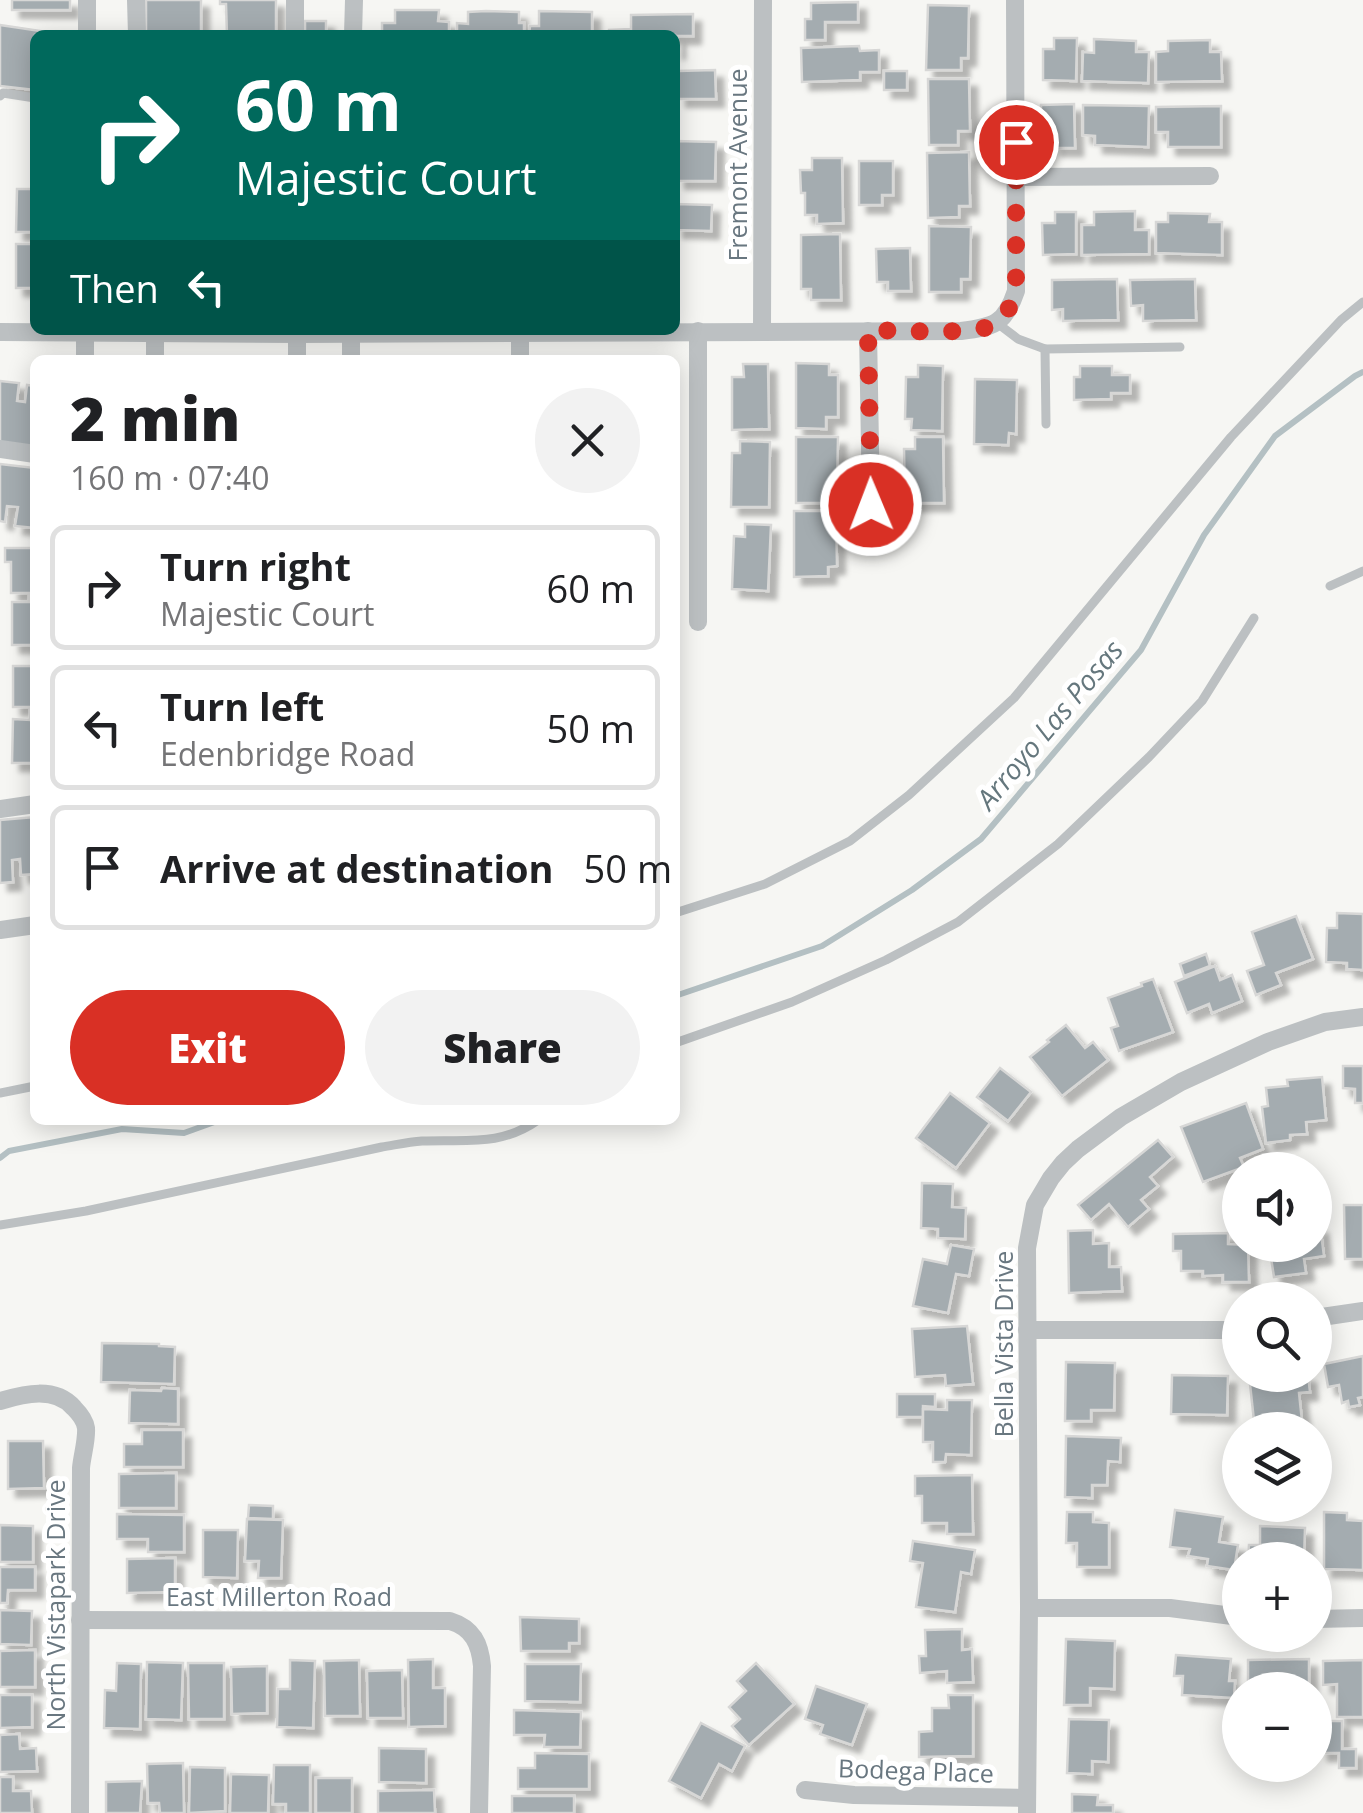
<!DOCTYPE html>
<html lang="en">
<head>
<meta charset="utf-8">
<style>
	body { margin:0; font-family:"Open Sans",sans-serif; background:#f2f2f2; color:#202124; height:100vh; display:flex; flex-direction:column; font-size:38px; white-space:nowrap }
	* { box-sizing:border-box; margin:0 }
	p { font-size:32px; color:#757577 }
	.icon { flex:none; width:55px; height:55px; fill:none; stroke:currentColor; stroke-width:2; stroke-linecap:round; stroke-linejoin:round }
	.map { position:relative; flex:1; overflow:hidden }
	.side { position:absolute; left:30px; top:355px; width:650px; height:770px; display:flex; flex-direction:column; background:#fff; border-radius:15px; box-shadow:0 5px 25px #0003 }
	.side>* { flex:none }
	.banner { position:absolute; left:30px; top:30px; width:650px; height:305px; border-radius:15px; box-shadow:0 5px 25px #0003; background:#00695c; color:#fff; overflow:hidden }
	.controls { position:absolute; left:1222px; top:1152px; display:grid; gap:20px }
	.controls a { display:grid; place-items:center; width:110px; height:110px; border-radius:50%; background:#fff; box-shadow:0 5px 25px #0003; font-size:50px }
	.pin { position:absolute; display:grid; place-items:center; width:85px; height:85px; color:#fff; margin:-42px; border:5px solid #fff; border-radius:50%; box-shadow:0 2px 10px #0007 }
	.me { position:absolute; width:110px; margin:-55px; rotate:359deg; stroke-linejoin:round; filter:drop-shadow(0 0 8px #0008) }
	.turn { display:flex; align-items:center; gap:35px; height:210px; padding:0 40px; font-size:45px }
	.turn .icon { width:130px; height:130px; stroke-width:2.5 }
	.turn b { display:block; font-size:70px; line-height:85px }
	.then { display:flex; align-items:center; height:95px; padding:0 40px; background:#0003; gap:20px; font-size:38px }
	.round { display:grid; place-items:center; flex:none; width:105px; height:105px; border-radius:52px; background:#f2f2f2 }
	.summary { display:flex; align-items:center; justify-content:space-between; height:170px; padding:0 40px }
	h1 { font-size:60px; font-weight:800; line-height:75px }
	.primary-button { display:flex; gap:20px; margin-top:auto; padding:20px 40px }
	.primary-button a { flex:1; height:115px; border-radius:60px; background:#d93025; color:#fff; font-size:40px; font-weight:800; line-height:115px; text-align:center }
	.primary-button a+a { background:#f2f2f2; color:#202124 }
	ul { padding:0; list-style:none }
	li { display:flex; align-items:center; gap:30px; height:125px; margin:0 20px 15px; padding:0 20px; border:5px solid #e0e0e0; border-radius:15px }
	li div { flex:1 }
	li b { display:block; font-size:38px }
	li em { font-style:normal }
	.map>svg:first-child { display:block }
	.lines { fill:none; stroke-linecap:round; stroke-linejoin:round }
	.stream { stroke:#b4c0c3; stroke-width:6 }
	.building { fill:#a4acb0; stroke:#d7d7d6; stroke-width:2.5; filter:url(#shadow) }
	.lane { stroke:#bcc0c2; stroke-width:9 }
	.street { stroke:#bcc0c2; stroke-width:18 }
	.route { stroke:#d93025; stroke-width:18; stroke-dasharray:0 32.4 }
	.labels { text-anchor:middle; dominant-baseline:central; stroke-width:10; stroke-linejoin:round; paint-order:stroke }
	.street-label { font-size:25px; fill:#697780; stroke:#fff }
	.water-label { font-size:28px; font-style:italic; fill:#65777d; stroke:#fff }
</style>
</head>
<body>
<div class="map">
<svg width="1363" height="1813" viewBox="0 0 1363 1813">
	<defs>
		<filter id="shadow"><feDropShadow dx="8" dy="8" stdDeviation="2.5" flood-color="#0004"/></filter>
	</defs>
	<rect width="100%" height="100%" fill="#f6f6f3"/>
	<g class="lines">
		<g class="stream">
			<polyline points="675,996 822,946 912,890 981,839 1141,650 1204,535 1275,436 1355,376 1363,372"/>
			<polyline points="0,1158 9,1151 122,1129 184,1133 220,1120"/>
		</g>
	</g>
	<g class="building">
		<rect x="12" y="0" width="58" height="10"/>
		<polygon points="146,0 201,0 201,33 208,33 208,35 146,35"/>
		<polygon points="220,0 276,0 276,35 227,35 226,4 220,4"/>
		<polygon points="858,2 858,22 825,22 825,40 805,40 805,19 811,19 811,3"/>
		<polygon points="928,5 969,6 968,58 961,58 961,70 926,70"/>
		<polygon points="395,10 439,10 438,21 449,22 449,35 382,35 382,23 395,23"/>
		<polygon points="486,11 519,12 519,23 524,23 524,35 457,35 457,23 468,24 468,12"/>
		<polygon points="539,11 592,12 592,35 529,35 530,26 539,26"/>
		<polygon points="693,14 693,36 677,36 677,51 675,51 675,35 609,35 609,30 631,29 631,15"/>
		<rect x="305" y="21" width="21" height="14"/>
		<polygon points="0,25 54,33 54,35 35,35 35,90 0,86"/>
		<polygon points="1054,38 1077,38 1076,81 1043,80 1043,49 1054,49"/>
		<polygon points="1094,39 1136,41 1136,52 1149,52 1148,83 1082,81 1083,52 1094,53"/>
		<polygon points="1210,40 1210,52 1221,52 1222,81 1156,82 1156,52 1168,51 1168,41"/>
		<polygon points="859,46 860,51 879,50 879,72 860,72 860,80 802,82 801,48"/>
		<polygon points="715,70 716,99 678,99 678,71"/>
		<rect x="884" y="71" width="23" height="19"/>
		<polygon points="928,79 969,79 970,131 958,131 958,145 929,145"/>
		<polygon points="1074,104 1075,148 1053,148 1053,136 1041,136 1041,105"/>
		<polygon points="1083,105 1149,106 1148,147 1095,145 1095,136 1083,135"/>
		<polygon points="1221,106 1221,147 1168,147 1168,132 1156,132 1156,107"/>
		<polygon points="675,141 716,142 715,181 677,181"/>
		<polygon points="969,152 970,206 959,206 959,217 928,218 927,153"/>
		<polygon points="812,158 842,158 843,223 817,224 817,215 805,215 805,193 801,193 800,170 812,170"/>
		<polygon points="859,161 893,161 893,195 882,195 882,205 859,205"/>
		<polygon points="17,189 35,189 35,288 16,288 16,244 34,244 34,232 16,232"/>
		<polygon points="675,204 712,205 711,231 675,230"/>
		<polygon points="1135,211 1135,230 1149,230 1149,254 1082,255 1082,225 1094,225 1094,212"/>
		<polygon points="1055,212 1076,212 1076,254 1043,255 1042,223 1055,223"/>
		<polygon points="1168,213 1210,214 1209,222 1222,222 1222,255 1156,253 1156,222 1168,222"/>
		<polygon points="929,226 971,227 970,279 961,279 961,292 929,292"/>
		<polygon points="840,234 841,300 811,300 811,289 801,289 801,235"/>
		<polygon points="910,248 911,291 888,291 888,282 877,282 876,249"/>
		<polygon points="1117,279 1118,320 1063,321 1063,309 1052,310 1052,280"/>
		<polygon points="1195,279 1196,320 1143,321 1143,305 1131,306 1130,280"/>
		<polygon points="796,363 829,364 829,375 838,375 838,417 826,417 826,429 796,428"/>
		<polygon points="743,364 768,364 769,429 732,430 732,377 744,377"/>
		<polygon points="918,365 943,366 942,431 911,430 912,419 905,419 906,377 918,377"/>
		<polygon points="1080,366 1112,366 1112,375 1130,375 1130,393 1111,393 1111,399 1074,400 1074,377 1080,377"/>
		<polygon points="975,379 1017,380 1016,434 1009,433 1008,445 974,444"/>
		<polygon points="0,381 19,383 17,401 25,402 27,385 35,386 35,447 0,443"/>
		<polygon points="796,437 838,437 837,492 829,492 829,503 796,503"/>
		<polygon points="915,437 943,437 944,503 905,503 904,449 915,449"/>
		<polygon points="740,441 770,442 769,507 731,507 732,453 740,453"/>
		<polygon points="0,464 35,468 35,528 15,526 18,507 7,506 5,522 0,521"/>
		<polygon points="794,511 836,511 837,566 828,567 828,576 794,577"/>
		<polygon points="745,524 771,525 768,591 732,589 734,536 745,537"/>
		<polygon points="5,548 35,548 35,645 12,645 12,602 29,602 29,593 11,593 11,562 5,562"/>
		<polygon points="13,666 35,666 35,763 12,763 13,719 30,720 30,707 13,707"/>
		<polygon points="35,817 35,874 21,875 20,859 12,860 13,882 0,883 0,820"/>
		<polygon points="1337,913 1363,914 1363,970 1347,969 1347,963 1326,962 1327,928 1337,928"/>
		<polygon points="1296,916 1313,959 1276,973 1281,985 1256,995 1247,971 1264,965 1252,932"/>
		<polygon points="1206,954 1210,966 1184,976 1180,964"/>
		<polygon points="1215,966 1220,980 1232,975 1242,1001 1212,1013 1209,1004 1187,1013 1175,982"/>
		<polygon points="1153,979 1173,1032 1119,1051 1111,1028 1118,1026 1108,998 1142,986 1141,983"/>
		<polygon points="1066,1025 1085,1048 1093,1042 1108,1060 1062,1096 1030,1057 1049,1042 1047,1040"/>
		<polygon points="1343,1066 1363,1066 1363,1103 1355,1103 1355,1089 1343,1088"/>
		<polygon points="1000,1068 1031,1092 1008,1121 977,1097"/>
		<polygon points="1322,1077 1326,1120 1306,1122 1307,1134 1290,1135 1290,1140 1266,1143 1262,1107 1268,1106 1266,1088 1288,1086 1287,1080"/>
		<polygon points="950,1093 990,1123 956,1168 916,1138"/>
		<polygon points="1246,1103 1263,1149 1240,1158 1244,1167 1203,1182 1181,1127"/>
		<polygon points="1158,1140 1173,1157 1150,1177 1158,1186 1141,1200 1149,1209 1128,1227 1109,1204 1091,1220 1078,1205"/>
		<polygon points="922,1183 953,1184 952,1207 966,1208 965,1239 938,1238 938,1229 921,1228"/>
		<polygon points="1344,1205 1363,1205 1363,1259 1345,1259"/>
		<polygon points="1320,1226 1324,1256 1304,1259 1306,1273 1274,1277 1269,1245 1315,1245 1315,1227"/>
		<polygon points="1093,1230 1093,1244 1109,1243 1109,1267 1121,1267 1122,1291 1069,1293 1068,1231"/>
		<polygon points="1228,1233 1228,1244 1248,1245 1249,1282 1223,1282 1223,1275 1203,1276 1203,1271 1181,1271 1181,1251 1173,1251 1173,1234"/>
		<polygon points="951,1245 974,1249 969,1276 956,1274 948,1313 913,1306 923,1259 947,1264"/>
		<polygon points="967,1326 973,1384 946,1386 945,1375 915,1377 912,1329"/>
		<polygon points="102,1343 159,1344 159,1346 175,1347 174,1384 101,1382"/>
		<polygon points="1363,1356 1363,1397 1358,1398 1360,1405 1349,1407 1348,1401 1342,1403 1339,1385 1328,1387 1324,1364"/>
		<polygon points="1066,1362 1115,1363 1114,1410 1091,1410 1091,1421 1065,1421"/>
		<polygon points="1172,1375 1228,1376 1227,1415 1171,1414"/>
		<polygon points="1249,1375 1308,1375 1310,1392 1299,1393 1303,1430 1255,1430"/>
		<polygon points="162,1388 178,1389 178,1424 129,1423 130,1390 161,1391"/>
		<polygon points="897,1394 935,1394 935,1407 923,1406 923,1417 897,1417"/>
		<polygon points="947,1400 972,1400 971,1455 946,1454 945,1462 933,1462 933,1442 923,1442 923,1409 947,1410"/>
		<polygon points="142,1430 183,1430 183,1467 124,1467 124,1444 142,1444"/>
		<polygon points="1066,1436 1121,1438 1120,1462 1108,1461 1107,1485 1092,1485 1092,1498 1065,1497"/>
		<polygon points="8,1441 43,1441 44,1488 8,1489"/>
		<polygon points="176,1473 176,1508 119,1508 119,1474"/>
		<polygon points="972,1475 973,1534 947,1534 947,1523 922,1523 922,1496 915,1496 915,1476"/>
		<polygon points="249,1505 273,1506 273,1519 248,1518"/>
		<polygon points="1175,1510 1223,1517 1219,1542 1238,1545 1234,1570 1207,1566 1208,1559 1188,1556 1190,1549 1170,1547"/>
		<polygon points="1067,1512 1093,1512 1093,1522 1109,1523 1109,1567 1077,1567 1077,1543 1066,1543"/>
		<polygon points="1324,1512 1347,1513 1347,1520 1363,1521 1363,1570 1324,1569"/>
		<polygon points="117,1514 184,1515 184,1552 148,1552 148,1539 117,1539"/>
		<polygon points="247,1519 283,1520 281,1578 258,1578 259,1561 245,1561"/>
		<polygon points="0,1525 33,1526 33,1562 0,1562"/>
		<polygon points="1260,1526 1305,1528 1304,1560 1248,1560 1249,1545 1260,1545"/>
		<polygon points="203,1530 238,1530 237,1578 203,1577"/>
		<polygon points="913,1541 975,1550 971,1574 961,1572 955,1612 916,1607 923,1563 910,1561"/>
		<polygon points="175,1558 175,1592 127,1593 127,1559"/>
		<polygon points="0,1567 35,1567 35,1590 8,1590 7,1603 0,1603"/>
		<polygon points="0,1610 32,1611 31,1645 0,1644"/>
		<polygon points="520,1617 579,1619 579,1643 569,1643 569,1651 521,1651"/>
		<polygon points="962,1629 962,1650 972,1649 973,1682 947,1683 947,1671 920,1673 919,1656 926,1656 925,1630"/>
		<polygon points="1066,1639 1115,1641 1114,1689 1090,1688 1090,1705 1064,1705"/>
		<polygon points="35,1650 35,1687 0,1687 0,1651"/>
		<polygon points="1176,1655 1231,1659 1229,1681 1235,1681 1234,1698 1182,1695 1183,1676 1174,1676"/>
		<polygon points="433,1659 433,1688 445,1688 445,1726 409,1727 408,1660"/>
		<polygon points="1309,1659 1309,1685 1296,1685 1297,1690 1248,1690 1248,1660"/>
		<polygon points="290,1660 315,1661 313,1728 277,1727 278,1689 290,1689"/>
		<polygon points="359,1660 360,1716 325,1716 324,1661"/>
		<polygon points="1363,1660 1363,1717 1337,1717 1337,1684 1323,1685 1323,1661"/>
		<polygon points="147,1662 183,1663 181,1720 146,1719"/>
		<polygon points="117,1663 141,1664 140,1729 104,1728 105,1690 116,1691"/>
		<polygon points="188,1663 224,1663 224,1719 189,1719"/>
		<polygon points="756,1663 794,1704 749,1745 732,1726 740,1719 729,1707 746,1691 737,1681"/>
		<polygon points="525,1664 581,1664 580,1702 525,1701"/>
		<polygon points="267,1666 267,1713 232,1714 231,1667"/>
		<polygon points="402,1670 403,1718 368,1718 367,1671"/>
		<polygon points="816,1686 867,1704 852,1745 820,1734 823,1725 805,1719"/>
		<polygon points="0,1695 32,1695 32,1727 0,1728"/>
		<polygon points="948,1695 973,1695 973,1756 919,1757 919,1732 932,1731 932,1708 949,1708"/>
		<polygon points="514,1710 581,1712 580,1747 544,1747 545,1735 514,1735"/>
		<polygon points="1069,1719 1109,1720 1108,1762 1092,1761 1092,1774 1067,1773"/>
		<polygon points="1320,1721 1342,1721 1342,1749 1356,1749 1356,1768 1339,1768 1339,1753 1320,1753"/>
		<polygon points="701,1723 745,1746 732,1771 719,1764 701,1798 669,1781"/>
		<polygon points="19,1734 20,1749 36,1748 37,1771 0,1772 0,1735"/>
		<polygon points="379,1748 426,1749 426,1783 379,1782"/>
		<polygon points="535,1753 589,1754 589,1789 518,1789 518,1768 535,1768"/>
		<polygon points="183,1763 184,1813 160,1813 159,1803 148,1803 147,1764"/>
		<polygon points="274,1765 310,1765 310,1813 286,1813 286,1804 273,1804"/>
		<polygon points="190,1767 225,1768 225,1811 189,1813"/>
		<polygon points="231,1774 269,1775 268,1813 230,1813"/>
		<polygon points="0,1777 13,1777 13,1791 31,1791 32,1813 0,1813"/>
		<rect x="316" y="1778" width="36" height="35"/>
		<polygon points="142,1781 140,1813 106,1813 106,1782"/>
		<polygon points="434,1790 435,1813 378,1813 378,1791"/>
		<polygon points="1072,1794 1098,1795 1097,1805 1113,1805 1113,1813 1072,1813"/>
		<rect x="512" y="1796" width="62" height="17"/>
	</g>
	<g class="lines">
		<g class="lane">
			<polyline points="0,96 3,93 35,98"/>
			<polyline points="997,323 1018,339 1045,349 1180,347"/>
			<polyline points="1045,349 1046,424"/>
			<polyline points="1330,586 1363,571"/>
			<polyline points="675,913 765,884 850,841 909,795 1014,698 1231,437 1341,320 1363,302"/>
			<polyline points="675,1043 792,1002 886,960 958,922 1058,844 1149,757 1202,701 1254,618"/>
			<polyline points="0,1093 35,1086"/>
			<path d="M0 1225 86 1211 382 1147C395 1145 408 1142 422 1141 466 1139 500 1147 538 1120"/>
		</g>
		<g class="street">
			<polyline points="87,0 87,35"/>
			<polyline points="136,0 137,35"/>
			<polyline points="295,0 295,35"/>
			<polyline points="353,35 354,0"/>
			<polyline points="1017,177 1210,176"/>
			<polyline points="297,330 297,360"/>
			<polyline points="698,331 698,622"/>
			<polyline points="762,331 763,0"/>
			<polyline points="868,331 871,505"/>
			<path d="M0 332 297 334 961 331C994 327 1005 324 1016 291L1015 0"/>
			<polyline points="85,360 85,330"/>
			<polyline points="155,360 155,330"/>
			<polyline points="351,360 351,330"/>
			<polyline points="520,360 520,333"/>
			<polyline points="0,449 35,454"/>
			<polyline points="0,809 35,804"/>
			<polyline points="0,930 35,925"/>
			<polyline points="1315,1318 1363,1311"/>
			<polyline points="1027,1330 1240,1330"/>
			<path d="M0 1401C24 1394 55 1386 74 1408 79 1413 85 1421 86 1428 87 1440 82 1456 81 1468L80 1813"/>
			<polyline points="1029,1608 1170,1608 1240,1617"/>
			<polyline points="1315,1619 1363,1618"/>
			<path d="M80 1620 450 1621C473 1628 480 1644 482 1666L479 1813"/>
			<polyline points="805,1790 854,1795 1027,1798"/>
			<polyline points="1027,1813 1029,1608 1027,1248 1035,1205 1051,1178 1063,1163 1078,1149 1121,1117 1181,1082 1268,1042 1325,1022 1363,1017"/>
		</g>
	</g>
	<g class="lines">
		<path class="route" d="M871 505 868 330C893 330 977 336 995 324 1007 316 1011 305 1016 291V142"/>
	</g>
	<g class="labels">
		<g class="street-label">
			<text transform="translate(737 165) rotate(-90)">Fremont Avenue</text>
			<text transform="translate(1003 1344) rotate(-90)">Bella Vista Drive</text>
			<text x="279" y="1596">East Millerton Road</text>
			<text transform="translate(55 1605) rotate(-90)">North Vistapark Drive</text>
			<text transform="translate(916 1770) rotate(2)">Bodega Place</text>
		</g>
		<g class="water-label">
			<text transform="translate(1049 724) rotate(-50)">Arroyo Las Posas</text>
		</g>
	</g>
</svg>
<div class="controls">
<a><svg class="icon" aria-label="sound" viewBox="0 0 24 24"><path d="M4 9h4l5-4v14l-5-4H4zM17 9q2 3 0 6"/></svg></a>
<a><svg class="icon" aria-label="search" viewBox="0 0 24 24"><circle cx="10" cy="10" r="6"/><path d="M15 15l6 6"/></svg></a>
<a><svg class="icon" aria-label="layers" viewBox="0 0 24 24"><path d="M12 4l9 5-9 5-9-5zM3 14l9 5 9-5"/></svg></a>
<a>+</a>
<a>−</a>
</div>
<div class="pin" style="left:1016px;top:142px;background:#d93025"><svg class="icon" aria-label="arrive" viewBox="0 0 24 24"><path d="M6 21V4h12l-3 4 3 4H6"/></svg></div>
<svg class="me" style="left:871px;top:505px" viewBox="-20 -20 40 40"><circle r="17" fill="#d93025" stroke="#fff" stroke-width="3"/><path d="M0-11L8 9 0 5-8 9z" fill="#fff"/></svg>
<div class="banner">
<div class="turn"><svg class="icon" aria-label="right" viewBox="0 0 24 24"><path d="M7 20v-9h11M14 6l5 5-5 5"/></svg><div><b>60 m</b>Majestic Court</div></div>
<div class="then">Then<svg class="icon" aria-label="left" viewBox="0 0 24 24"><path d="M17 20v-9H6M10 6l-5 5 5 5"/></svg></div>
</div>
<section class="side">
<div class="summary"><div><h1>2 min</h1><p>160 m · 07:40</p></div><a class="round"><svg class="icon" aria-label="close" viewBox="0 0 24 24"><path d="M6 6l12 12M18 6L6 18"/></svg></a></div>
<ul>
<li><svg class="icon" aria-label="right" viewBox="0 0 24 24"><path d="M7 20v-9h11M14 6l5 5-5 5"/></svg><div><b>Turn right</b><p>Majestic Court</p></div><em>60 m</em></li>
<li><svg class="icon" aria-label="left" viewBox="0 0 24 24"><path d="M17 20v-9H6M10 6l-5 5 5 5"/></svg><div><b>Turn left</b><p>Edenbridge Road</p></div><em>50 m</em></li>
<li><svg class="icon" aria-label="arrive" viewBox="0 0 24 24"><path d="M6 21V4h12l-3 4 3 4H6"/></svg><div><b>Arrive at destination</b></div><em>50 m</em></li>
</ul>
<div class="primary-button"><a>Exit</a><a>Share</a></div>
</section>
</div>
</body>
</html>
